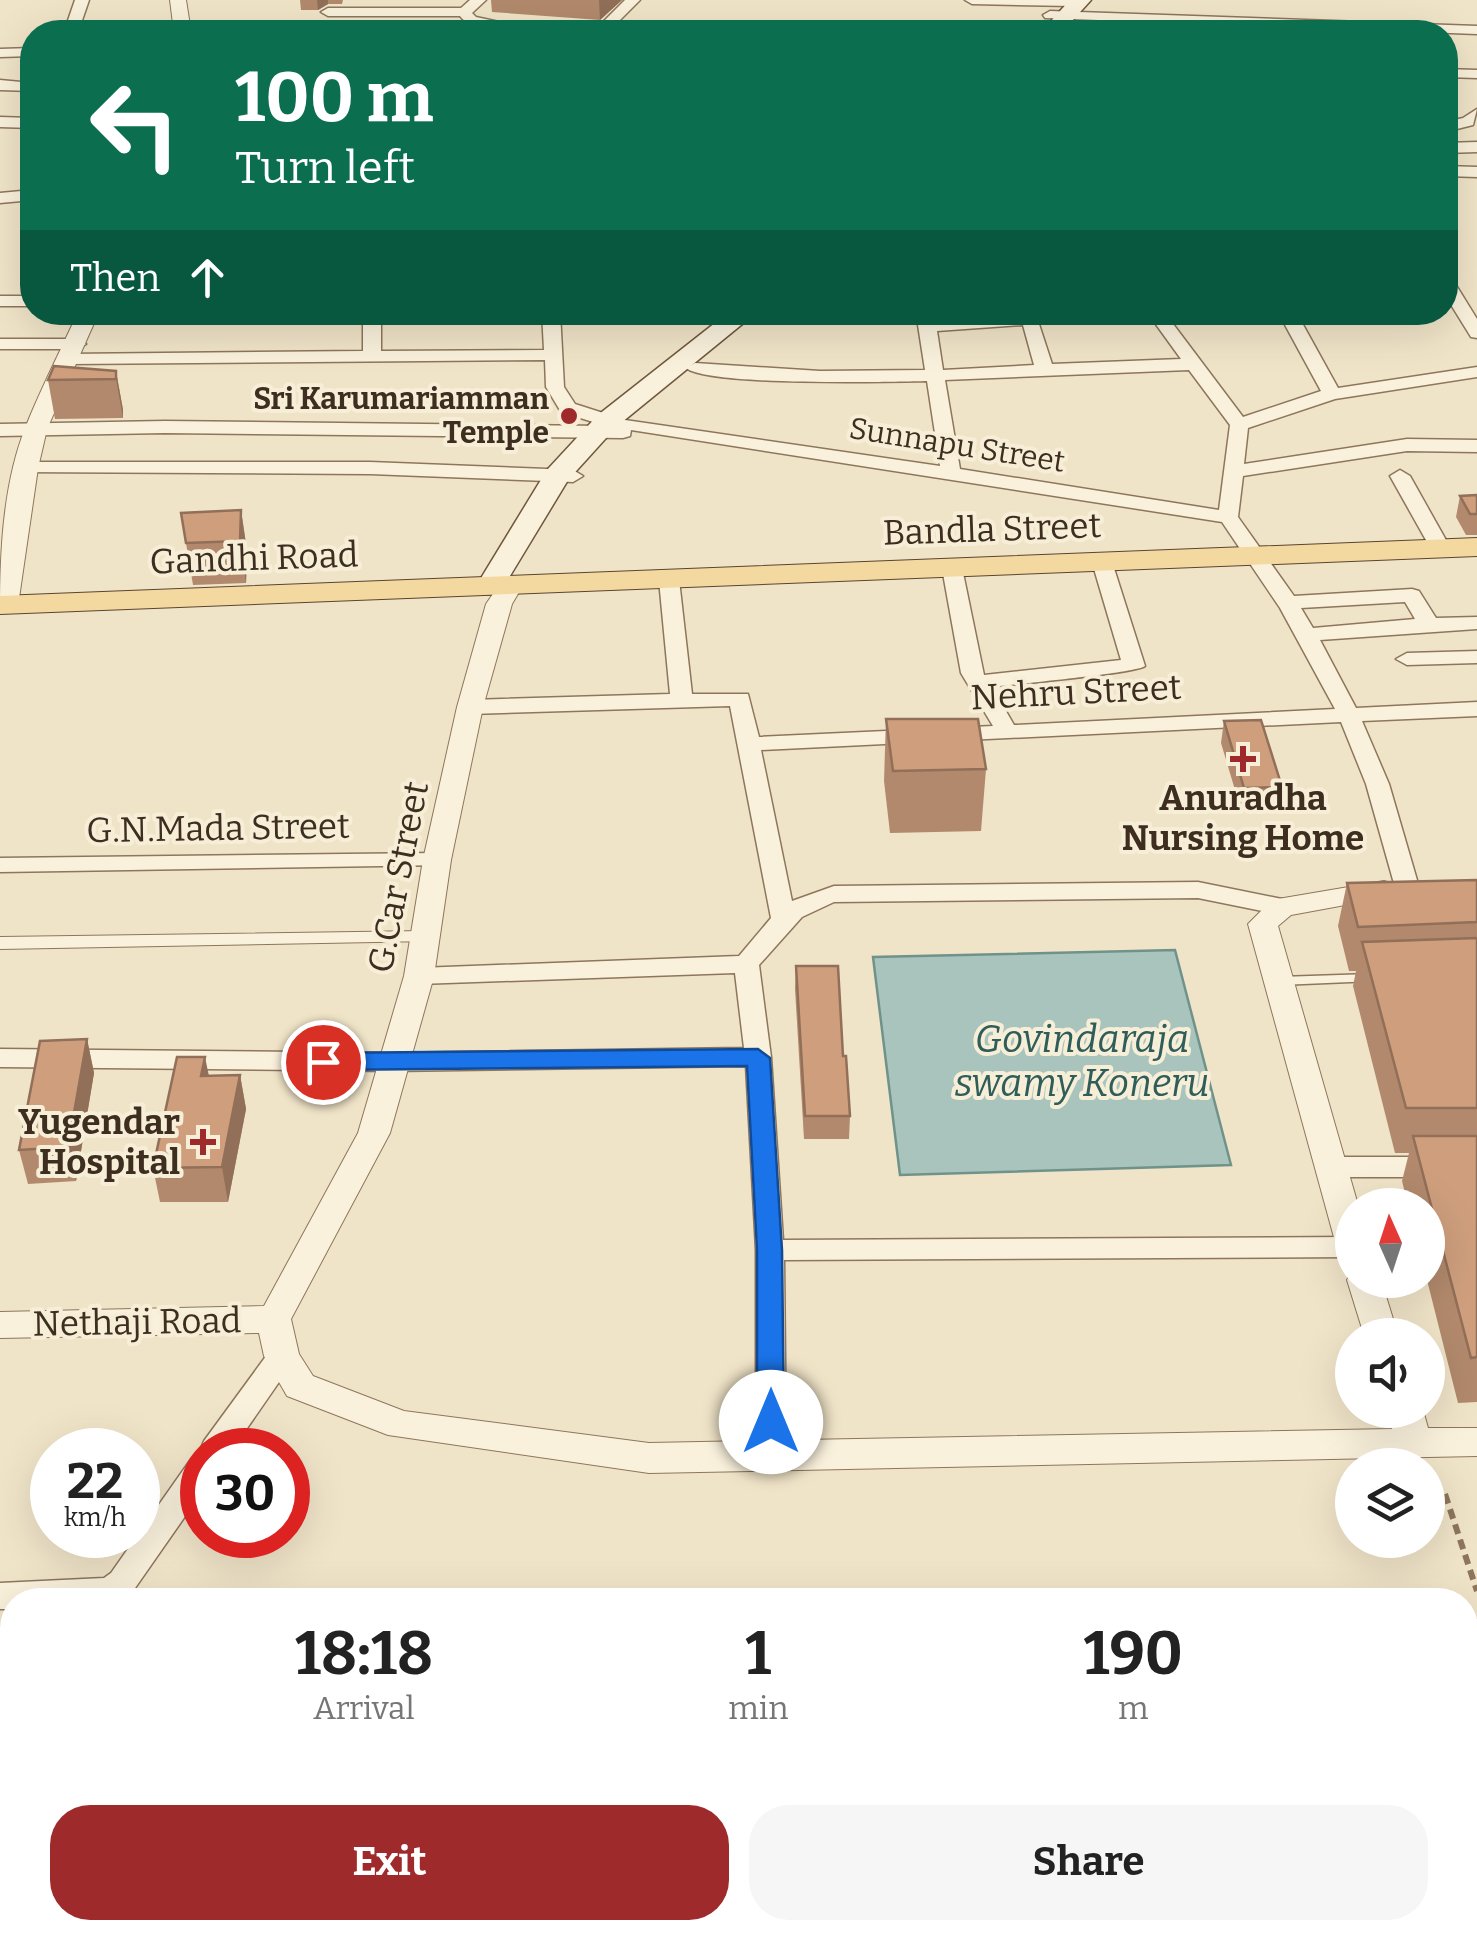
<!DOCTYPE html>
<html lang="en">
<head>
<meta charset="utf-8">
<style>
	body { margin:0; font-family:Bitter,serif; background:#f6f6f6; color:#222; height:100vh; display:flex; flex-direction:column; font-size:38px; white-space:nowrap }
	* { box-sizing:border-box; margin:0 }
	p { font-size:32px; color:#767676 }
	.icon { flex:none; width:55px; height:55px; fill:none; stroke:currentColor; stroke-width:2; stroke-linecap:round; stroke-linejoin:round }
	.map { position:relative; flex:1; overflow:hidden }
	.panel { position:absolute; left:0px; top:1588px; width:1478px; height:352px; display:flex; flex-direction:column; background:#fff; border-radius:40px 40px 0 0; box-shadow:0 10px 40px #0002 }
	.panel>* { flex:none }
	.guide { position:absolute; left:20px; top:20px; width:1438px; height:305px; border-radius:40px; box-shadow:0 10px 40px #0002; background:#0b6e4f; color:#fff; overflow:hidden }
	.needle { width:65px; rotate:357deg }
	.tools { position:absolute; left:1335px; top:1188px; display:grid; gap:20px }
	.tools a { display:grid; place-items:center; width:110px; height:110px; border-radius:50%; background:#fff; box-shadow:0 10px 40px #0002; font-size:50px }
	.speed { position:absolute; left:30px; top:1428px; display:flex; gap:20px; font-size:50px; font-weight:700; text-align:center }
	.speed>* { display:grid; place-content:center; width:130px; height:130px; border-radius:50%; background:#fff; box-shadow:0 10px 40px #0002; line-height:1 }
	.speed small { font-size:25px; font-weight:400 }
	.speed .limit { border:15px solid #d22; background:#fff; color:#111 }
	.pin { position:absolute; display:grid; place-items:center; width:85px; height:85px; color:#fff; margin:-42px; border:5px solid #fff; border-radius:50%; box-shadow:0 2px 10px #0007 }
	.me { position:absolute; width:110px; margin:-55px; rotate:0deg; stroke-linejoin:round; filter:drop-shadow(0 0 8px #0008) }
	.turn { display:flex; align-items:center; gap:35px; height:210px; padding:0 50px; font-size:45px }
	.turn .icon { width:130px; height:130px; stroke-width:2.5 }
	.turn b { display:block; font-size:70px; line-height:85px }
	.then { display:flex; align-items:center; height:95px; padding:0 50px; background:#0003; gap:20px; font-size:38px }
	.eta { display:flex; justify-content:space-evenly; align-items:center; height:170px; text-align:center }
	.eta b { font-size:60px; font-weight:700; line-height:70px }
	.action { display:flex; gap:20px; margin-top:auto; padding:20px 50px }
	.action a { flex:1; height:115px; border-radius:40px; background:#9e2a2b; color:#fff; font-size:40px; font-weight:700; line-height:115px; text-align:center }
	.action a+a { background:#f6f6f6; color:#222 }
	.map>svg:first-child { display:block }
	.water { fill:#a9c4bc; stroke:#6f938a; stroke-width:2.5 }
	.lines { fill:none; stroke-linecap:round; stroke-linejoin:round }
	.service-casing { stroke:#8d765c; stroke-width:3 }
	.pedestrian-casing { stroke:#8d765c; stroke-width:2 }
	.minor-casing { stroke:#8d765c; stroke-width:3 }
	.tertiary-casing { stroke:#8d765c; stroke-width:2 }
	.secondary-casing { stroke:#6f573f; stroke-width:3 }
	.primary-casing { stroke:#5b4430; stroke-width:2 }
	.path { stroke:#8d765c; stroke-width:6; stroke-dasharray:10 6; stroke-linecap:butt }
	.service { fill:#faf1dc; fill-rule:evenodd }
	.pedestrian { fill:#faf1dc; fill-rule:evenodd }
	.minor { fill:#faf1dc; fill-rule:evenodd }
	.tertiary { fill:#faf1dc; fill-rule:evenodd }
	.secondary { fill:#faf1dc; fill-rule:evenodd }
	.primary { fill:#f3d9a0; fill-rule:evenodd }
	.rail { stroke:#3d2e20; stroke-width:10; stroke-dasharray:22 22; stroke-linecap:butt }
	.wall { fill:#b2896c }
	.shaded-wall { fill:#916f58 }
	.building { fill:#cf9f7d; stroke:#916f58; stroke-width:2.5 }
	.route { fill:#1a73e8; stroke:#114b97; stroke-width:2.5 }
	.poi-dot { fill:#9e2a2b; stroke:#f7eed8; stroke-width:4 }
	.labels { text-anchor:middle; dominant-baseline:central; stroke-width:8; stroke-linejoin:round; paint-order:stroke }
	.far-poi-label { font-size:30px; font-weight:bold; fill:#3d2e20; stroke:#f7eed8; text-anchor:end }
	.far-street-label { font-size:30px; fill:#3d2e20; stroke:#f7eed8 }
	.street-label { font-size:35px; fill:#3d2e20; stroke:#f7eed8 }
	.poi-label { font-size:35px; font-weight:bold; fill:#3d2e20; stroke:#f7eed8 }
	.water-label { font-size:38px; font-style:italic; fill:#2f5d5a; stroke:#f7eed8 }
</style>
</head>
<body>
<div class="map">
<svg width="1477" height="1939" viewBox="0 0 1477 1939">
	<rect width="100%" height="100%" fill="#f0e4c8"/>
	<polygon class="water" points="1175,950 1231,1165 900,1175 873,957"/>
	<g class="lines">
		<g class="service-casing">
			<polygon id="service" points="1370,974 1374,975 1376,978 1374,981 1280,985 1274,981 1280,977"/>
		</g>
		<g class="pedestrian-casing">
			<polygon id="pedestrian" points="424,931 433,937 430,941 0,949 0,937"/>
		</g>
		<g class="minor-casing">
			<g id="minor">
				<polygon points="75,0 89,0 78,32 64,32"/>
				<path d="M470 0H486L472 13 476 17 546 32C523 33 475 36 460 16H328L321 12 328 8H461Z"/>
				<polygon points="625,0 640,0 608,32 593,32"/>
				<polygon points="965,0 1078,0 1079,2 1072,6 972,4"/>
				<polygon points="1050,11 1477,26 1477,34 1045,18 1043,15"/>
				<polygon points="32,48 32,56 0,57 0,49"/>
				<polygon points="1445,69 1477,70 1477,78 1445,77"/>
				<polygon points="0,80 32,83 32,91 0,90"/>
				<polygon points="1477,109 1473,125 1445,132 1445,122 1463,118"/>
				<polygon points="0,117 32,118 32,128 0,127"/>
				<polygon points="1477,142 1477,152 1445,153 1445,143"/>
				<polygon points="1445,166 1477,167 1477,177 1445,176"/>
				<polygon points="32,190 32,200 0,203 0,193"/>
				<polygon points="1445,276 1451,277 1477,319 1477,338 1471,337 1445,295"/>
				<rect x="0" y="296" width="32" height="10"/>
				<path d="M363 312H381V351L544 350 542 312H560L564 387 575 404 625 420 940 466 927 381C888 382 709 386 686 368L695 363 820 371 925 370 916 312H934L935 320 1036 315 1052 364 1181 359 1147 312H1164L1243 417 1321 391 1278 312H1296L1338 388 1477 367V377L1335 399 1248 428 1244 464 1407 439 1477 440V452L1407 451 1243 476 1238 517 1294 596 1412 589 1419 591 1436 618 1477 617V629L1320 640 1356 708 1477 702V716L1362 721 1389 784 1419 887 1416 892H1398L1395 887 1366 784 1341 722 761 750 792 901 834 886 1198 882 1282 899 1294 907 1282 915 1198 898 834 902 802 917 759 965 771 1057 783 1240 1352 1237V1257L784 1260 786 1456 782 1465 771 1468 760 1465 756 1456V1250L746 1066 392 1071 0 1067V1049L392 1053 744 1048 735 973 419 984 406 976 419 968 739 956 771 918 730 706 470 714 459 707 470 700 670 694 659 580 662 576 669 574 679 580 692 694H748L759 737 993 726 961 673 942 568 952 562 962 568 984 675 1121 660 1092 562 1102 556 1112 562 1145 666C1137 673 1014 684 992 687L1014 725 1335 709 1280 608 1222 522 631 430 630 436 623 438 165 433 0 436V424L165 421 606 426 561 412 546 387 545 360 69 364 60 359 69 354 363 351ZM1023 325 1034 365 943 370 937 331ZM1189 370 1230 425 1219 510 960 469 945 380ZM1405 602 1415 619 1313 628 1301 608Z"/>
				<polygon points="0,339 77,339 86,344 77,349 0,349"/>
				<polygon points="26,462 370,462 573,470 583,476 573,482 370,474 19,472 19,464"/>
				<polygon points="1400,470 1410,476 1451,549 1448,553 1441,555 1431,549 1390,476"/>
				<polygon points="1477,651 1477,663 1407,665 1396,659 1407,653"/>
				<polygon points="437,853 445,855 449,860 445,865 0,872 0,858"/>
				<polygon points="1332,1157 1477,1157 1477,1177 1332,1177 1322,1174 1318,1167 1322,1160"/>
				<polygon points="282,1345 292,1348 297,1356 232,1450 202,1450 202,1455 200,1450 204,1441 272,1348"/>
				<polygon points="202,1456 202,1492 133,1591 122,1600 12,1600 12,1609 0,1609 0,1583 104,1578 111,1573 191,1459"/>
			</g>
		</g>
		<g class="tertiary-casing">
			<g id="tertiary">
				<polygon points="170,0 186,0 191,32 174,32"/>
				<path d="M78 312H99L47 429 38 468 18 605 14 610 0 611C0 551 3 483 26 426 41 388 61 350 78 312Z"/>
				<polygon points="510,580 522,587 512,604 483,707 451,860 434,976 390,1133 291,1319 299,1354 313,1376 404,1411 649,1443 1392,1429 1387,1410 1423,1410 1428,1428 1477,1428 1477,1456 649,1473 388,1435 287,1396 264,1356 259,1333 0,1338 0,1312 264,1306 358,1133 404,976 423,860 457,707 486,604 501,582"/>
				<polygon points="1384,881 1394,884 1398,890 1394,896 1291,915 1278,926 1358,1205 1352,1205 1352,1253 1340,1250 1335,1241 1248,924 1272,900"/>
				<polygon points="1352,1271 1352,1280 1381,1280 1398,1335 1364,1335 1347,1280"/>
			</g>
		</g>
		<g class="secondary-casing">
			<g id="secondary">
				<polygon points="1070,0 1091,0 1062,32 1041,32"/>
				<polygon points="729,312 757,312 616,427 568,480 499,594 479,594 475,588 547,470 598,415"/>
			</g>
		</g>
		<g class="primary-casing">
			<polygon id="primary" points="1477,538 1477,556 0,614 0,596"/>
		</g>
		<g class="path">
			<polyline points="1445,1494 1477,1591"/>
			<polyline points="36,1939 38,1928"/>
		</g>
		<use href="#service" class="service"/>
		<use href="#pedestrian" class="pedestrian"/>
		<use href="#minor" class="minor"/>
		<use href="#tertiary" class="tertiary"/>
		<use href="#secondary" class="secondary"/>
		<use href="#primary" class="primary"/>
		<g class="rail">
			<polyline points="1465,1624 1477,1623"/>
			<polyline points="0,1680 12,1680"/>
			<polyline points="1465,1687 1477,1687"/>
			<polyline points="0,1749 12,1748"/>
		</g>
	</g>
	<g class="wall">
		<polygon points="300,0 343,0 342,4 328,4 318,10 301,10"/>
		<polygon points="491,0 622,0 600,20 492,12"/>
		<polygon points="116,371 123,410 123,418 55,419 48,380"/>
		<polygon points="1477,495 1477,535 1466,535 1456,517 1460,496"/>
		<polygon points="241,510 247,551 246,583 193,585 181,513"/>
		<polygon points="886,719 986,769 981,831 890,833 884,781"/>
		<polygon points="1224,721 1282,787 1278,809 1241,810 1221,743"/>
		<polygon points="1477,880 1477,1402 1458,1403 1427,1280 1428,1205 1408,1205 1402,1181 1409,1153 1395,1153 1353,986 1356,971 1349,971 1338,926 1347,883"/>
		<polygon points="796,966 843,1056 850,1116 849,1139 804,1139 795,989"/>
		<polygon points="87,1039 94,1073 76,1181 28,1184 19,1150"/>
		<polygon points="209,1075 240,1075 246,1109 228,1202 160,1202 153,1168"/>
	</g>
	<g class="shaded-wall">
		<polygon points="317,0 328,0 328,4 318,10"/>
		<polygon points="599,0 622,0 600,20"/>
		<polygon points="116,371 123,410 123,418 116,379"/>
		<polygon points="241,510 247,551 246,583 240,541"/>
		<polygon points="87,1039 94,1073 76,1181 68,1147"/>
		<polygon points="205,1057 212,1091 201,1076"/>
		<polygon points="240,1075 246,1109 228,1202 222,1167"/>
	</g>
	<g class="building">
		<polygon points="54,366 116,371 116,379 48,380"/>
		<polygon points="1477,495 1477,514 1470,514 1460,496"/>
		<polygon points="241,510 240,541 186,543 181,513"/>
		<polygon points="886,719 978,719 986,769 893,771"/>
		<polygon points="1261,720 1282,787 1244,788 1224,721"/>
		<polygon points="1477,880 1477,922 1358,927 1347,883"/>
		<polygon points="1477,938 1477,1108 1406,1108 1362,942"/>
		<polygon points="796,966 838,966 843,1056 846,1056 850,1116 805,1116"/>
		<polygon points="87,1039 68,1147 19,1150 40,1041"/>
		<polygon points="177,1057 205,1057 201,1076 240,1075 222,1167 153,1168"/>
		<polygon points="1413,1136 1477,1136 1477,1357 1471,1358"/>
	</g>
	<polygon class="route" points="758,1049 770,1058 782,1250 784,1422 780,1429 771,1432 761,1429 757,1422 757,1250 747,1066 323,1070 311,1062 323,1053"/>
	<g class="poi-dot">
		<circle cx="569" cy="416" r="10"/>
		<path d="M1238 744h10v10h10v10h-10v10h-10v-10h-10v-10h10z"/>
		<path d="M198 1127h10v10h10v10h-10v10h-10v-10h-10v-10h10z"/>
	</g>
	<g class="labels">
		<g class="far-poi-label">
			<text x="549" y="399">Sri Karumariamman<tspan x="549" dy="34">Temple</tspan></text>
		</g>
		<g class="far-street-label">
			<text transform="translate(957 445) rotate(9)">Sunnapu Street</text>
		</g>
		<g class="street-label">
			<text transform="translate(992 529) rotate(-2)">Bandla Street</text>
			<text transform="translate(254 558) rotate(-2)">Gandhi Road</text>
			<text transform="translate(1076 692) rotate(-3)">Nehru Street</text>
			<text transform="translate(218 828) rotate(-1)">G.N.Mada Street</text>
			<text transform="translate(398 877) rotate(-79)">G.Car Street</text>
			<text transform="translate(137 1322) rotate(-1)">Nethaji Road</text>
		</g>
		<g class="poi-label">
			<text x="1243" y="798">Anuradha<tspan x="1243" dy="40">Nursing Home</tspan></text>
			<text x="180" y="1122" text-anchor="end">Yugendar<tspan x="180" dy="40">Hospital</tspan></text>
		</g>
		<g class="water-label">
			<text x="1082" y="1039">Govindaraja<tspan x="1082" dy="44">swamy Koneru</tspan></text>
		</g>
	</g>
</svg>
<div class="tools">
<a><svg class="needle" viewBox="-14 -14 28 28"><path d="M0-13l5 13h-10z" fill="#e53935"/><path d="M0 13l5-13h-10z" fill="#767676"/></svg></a>
<a><svg class="icon" aria-label="sound" viewBox="0 0 24 24"><path d="M4 9h4l5-4v14l-5-4H4zM17 9q2 3 0 6"/></svg></a>
<a><svg class="icon" aria-label="layers" viewBox="0 0 24 24"><path d="M12 4l9 5-9 5-9-5zM3 14l9 5 9-5"/></svg></a>
</div>
<div class="speed"><div>22<small>km/h</small></div><div class="limit">30</div></div>
<div class="pin" style="left:323px;top:1062px;background:#d93025"><svg class="icon" aria-label="arrive" viewBox="0 0 24 24"><path d="M6 21V4h12l-3 4 3 4H6"/></svg></div>
<svg class="me" style="left:771px;top:1422px" viewBox="-20 -20 40 40"><circle r="19" fill="#fff"/><path d="M0-13L10 11 0 6-10 11z" fill="#1a73e8"/></svg>
<div class="guide">
<div class="turn"><svg class="icon" aria-label="left" viewBox="0 0 24 24"><path d="M17 20v-9H6M10 6l-5 5 5 5"/></svg><div><b>100 m</b>Turn left</div></div>
<div class="then">Then<svg class="icon" aria-label="ahead" viewBox="0 0 24 24"><path d="M12 20V5M6 11l6-6 6 6"/></svg></div>
</div>
<section class="panel">
<div class="eta">
<div><b>18:18</b><p>Arrival</p></div>
<div><b>1</b><p>min</p></div>
<div><b>190</b><p>m</p></div>
</div>
<div class="action"><a>Exit</a><a>Share</a></div>
</section>
</div>
</body>
</html>
